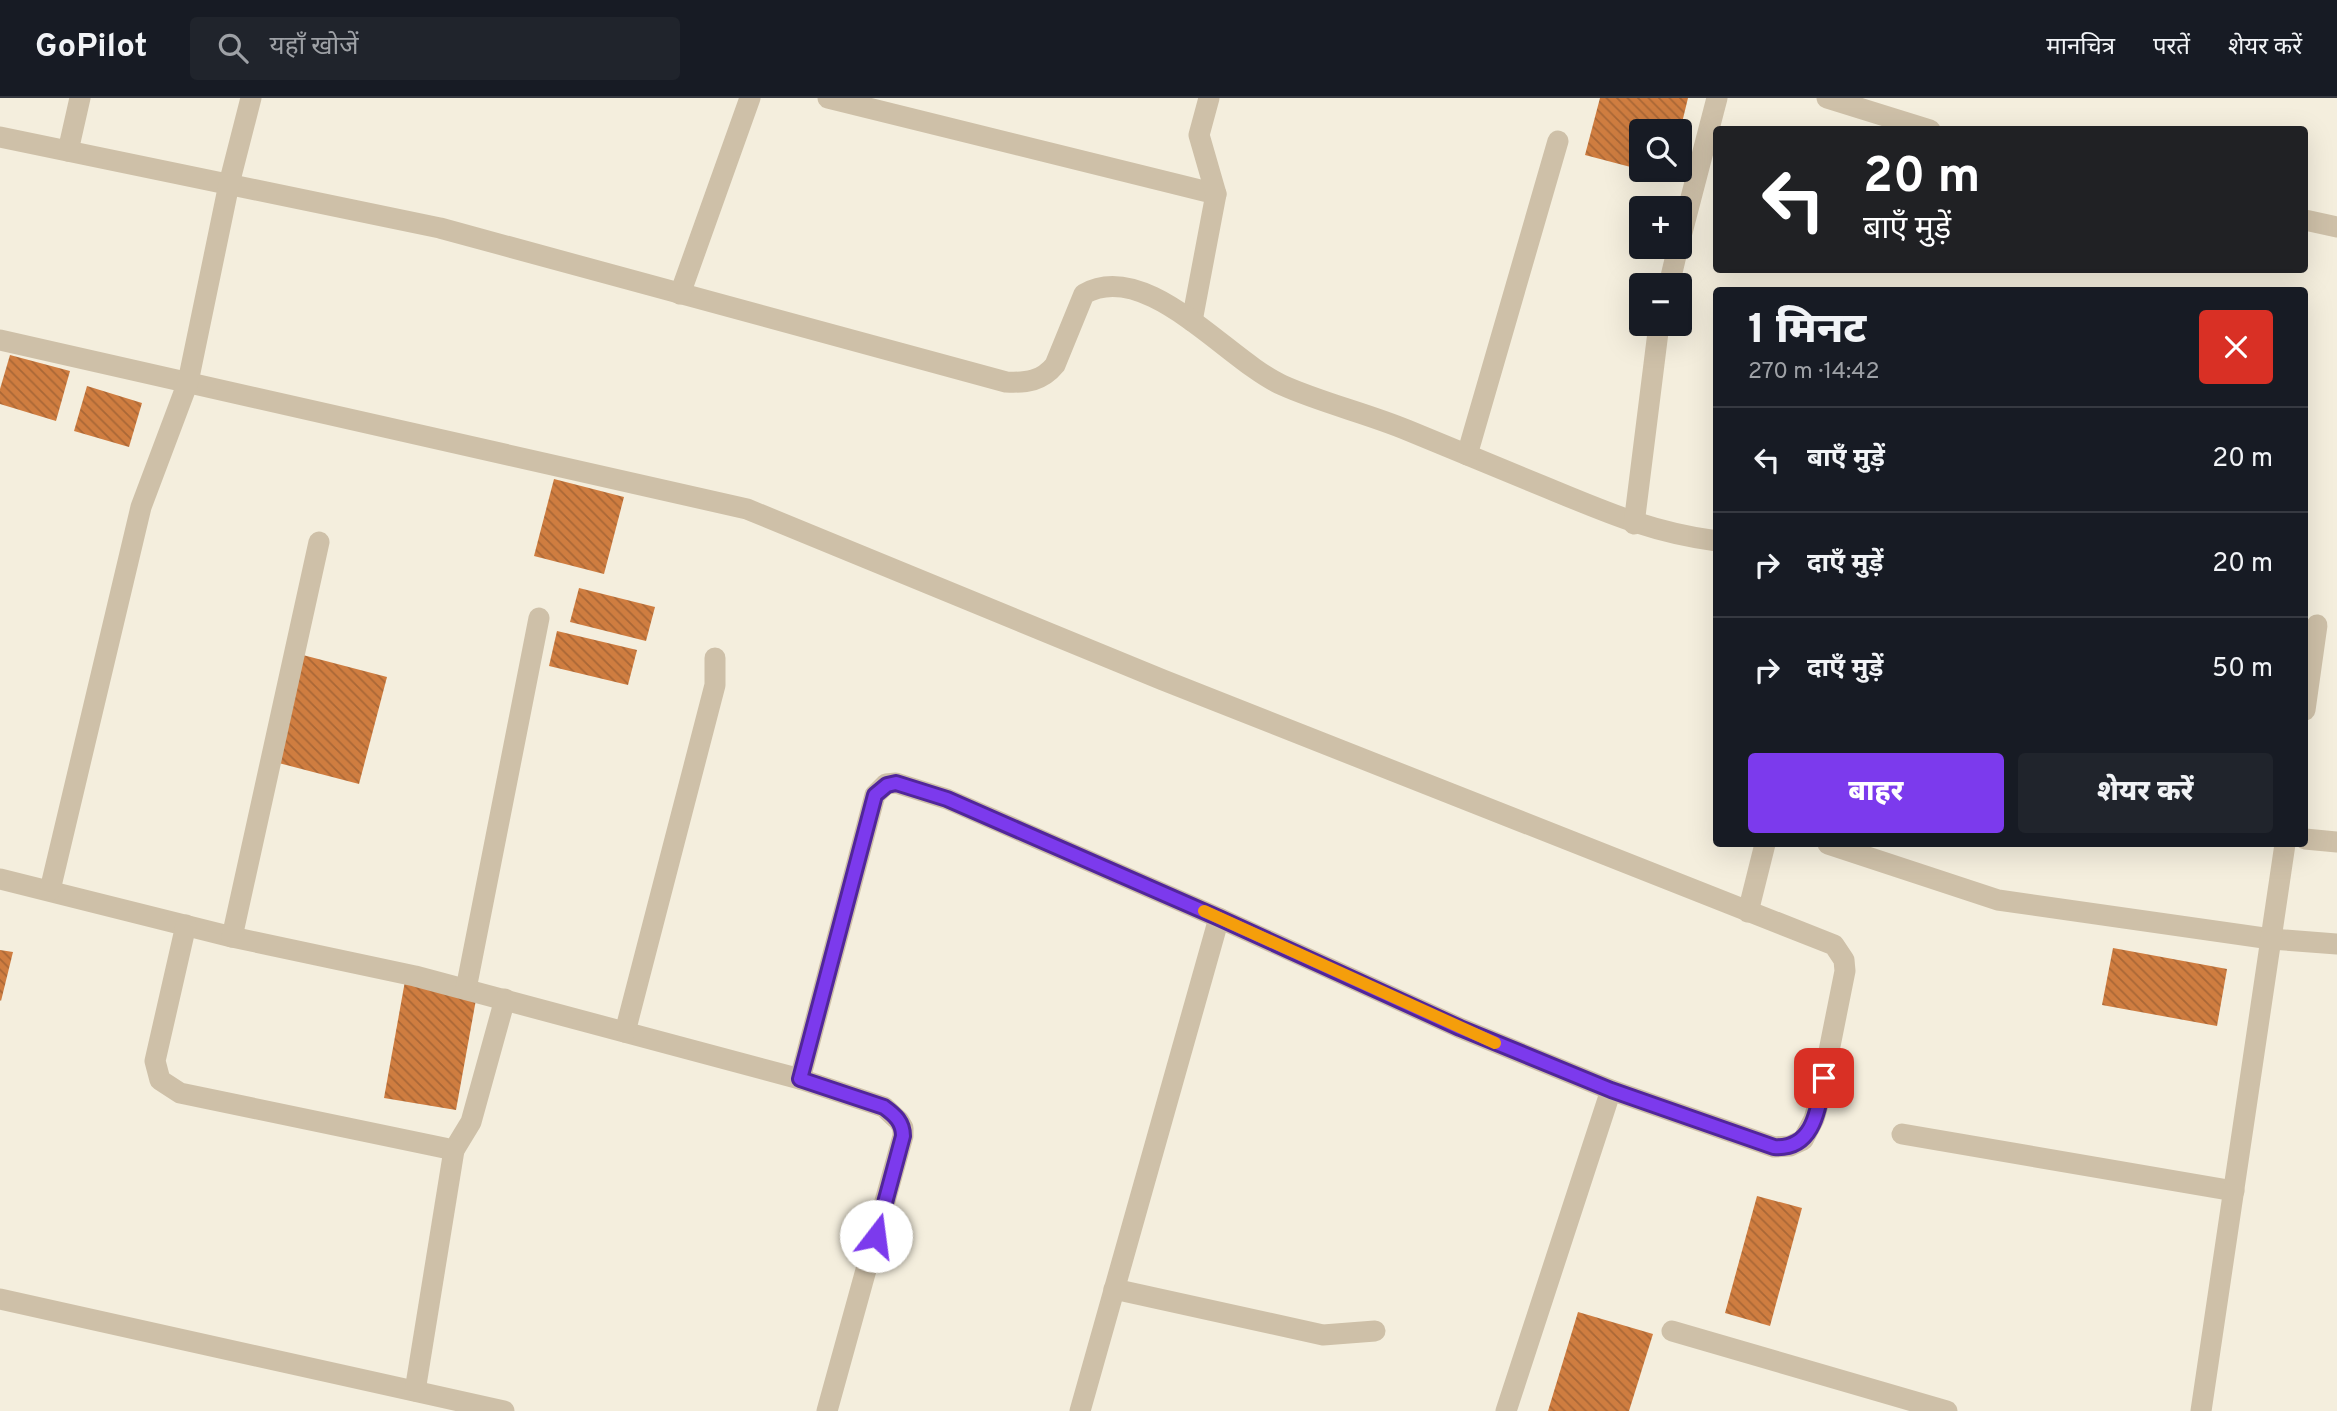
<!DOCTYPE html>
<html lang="hi">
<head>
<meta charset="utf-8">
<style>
	body { margin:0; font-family:Overpass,"Noto Sans Devanagari",sans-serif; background:#20242c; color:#f1f3f6; height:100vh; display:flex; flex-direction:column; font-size:26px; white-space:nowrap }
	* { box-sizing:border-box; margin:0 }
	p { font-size:23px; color:#9ea1a6 }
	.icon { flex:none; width:38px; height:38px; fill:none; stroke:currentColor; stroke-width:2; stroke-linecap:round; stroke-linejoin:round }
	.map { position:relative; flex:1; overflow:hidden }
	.drawer { position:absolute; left:1713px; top:189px; width:595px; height:560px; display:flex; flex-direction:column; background:#171b24; border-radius:7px; box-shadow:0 7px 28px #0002 }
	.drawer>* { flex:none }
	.top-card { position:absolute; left:1713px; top:28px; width:595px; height:147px; border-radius:7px; box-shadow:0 7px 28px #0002; background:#202124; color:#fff; overflow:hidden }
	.fabs { position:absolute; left:1629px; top:21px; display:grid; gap:14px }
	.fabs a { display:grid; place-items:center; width:63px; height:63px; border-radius:7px; background:#171b24; box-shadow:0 7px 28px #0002; font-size:35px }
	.pin { position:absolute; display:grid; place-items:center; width:60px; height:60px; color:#fff; margin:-30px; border-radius:14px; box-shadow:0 4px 10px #0006 }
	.me { position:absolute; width:77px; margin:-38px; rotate:15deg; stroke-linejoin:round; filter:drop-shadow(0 0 5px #0008) }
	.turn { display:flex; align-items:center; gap:24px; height:147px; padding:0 35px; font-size:32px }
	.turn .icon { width:91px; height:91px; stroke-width:2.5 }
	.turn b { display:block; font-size:49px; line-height:60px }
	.round { display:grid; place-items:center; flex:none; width:74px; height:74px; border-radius:7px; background:#20242c }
	.overview { display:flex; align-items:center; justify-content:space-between; height:119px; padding:0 35px }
	h1 { font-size:42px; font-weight:800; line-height:52px }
	.button { display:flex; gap:14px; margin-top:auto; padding:14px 35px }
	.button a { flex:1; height:80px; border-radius:7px; background:#7c3aed; color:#fff; font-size:28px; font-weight:800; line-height:80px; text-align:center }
	.button a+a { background:#20242c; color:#f1f3f6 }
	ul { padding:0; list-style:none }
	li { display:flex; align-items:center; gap:21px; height:105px; padding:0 35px; border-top:2px solid #363941 }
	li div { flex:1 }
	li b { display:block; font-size:26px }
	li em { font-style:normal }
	header { display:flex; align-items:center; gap:42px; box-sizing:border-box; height:98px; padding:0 35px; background:#171b24; border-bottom:2px solid #363941 }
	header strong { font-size:33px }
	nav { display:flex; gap:38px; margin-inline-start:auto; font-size:24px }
	.search { width:490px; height:63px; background:#20242c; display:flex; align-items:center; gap:18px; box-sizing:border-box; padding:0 24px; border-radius:7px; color:#9ea1a6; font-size:26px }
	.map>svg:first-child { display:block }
	.building { fill:url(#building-back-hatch) }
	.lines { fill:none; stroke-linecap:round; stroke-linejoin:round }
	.lane { stroke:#cec0a8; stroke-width:21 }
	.street { stroke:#cec0a8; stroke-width:21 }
	.route-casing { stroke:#51269a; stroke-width:18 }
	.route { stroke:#7c3aed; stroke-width:12 }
	.slow { stroke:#f59e0b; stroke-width:12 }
</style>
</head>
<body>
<header>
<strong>GoPilot</strong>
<div class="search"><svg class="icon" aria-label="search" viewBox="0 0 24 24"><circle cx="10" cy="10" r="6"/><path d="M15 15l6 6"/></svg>यहाँ खोजें</div>
<nav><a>मानचित्र</a><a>परतें</a><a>शेयर करें</a></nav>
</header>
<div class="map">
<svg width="2337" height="1313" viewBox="0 0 2337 1313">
	<defs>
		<pattern id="building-back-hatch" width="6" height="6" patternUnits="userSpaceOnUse" patternTransform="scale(1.75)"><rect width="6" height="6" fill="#cf7d40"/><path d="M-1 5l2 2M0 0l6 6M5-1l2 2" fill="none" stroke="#a96736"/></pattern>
	</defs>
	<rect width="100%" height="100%" fill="#f4eedd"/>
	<g class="building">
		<polygon points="1600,0 1688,0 1680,33 1642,33 1642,72 1585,57"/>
		<polygon points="10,257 70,273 56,323 0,306 0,291"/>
		<polygon points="87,288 142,305 129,349 74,333"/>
		<polygon points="554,381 624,399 604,476 534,458"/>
		<polygon points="579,490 655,509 646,543 570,524"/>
		<polygon points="557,533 637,552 628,587 549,568"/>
		<polygon points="299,556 387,579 359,686 271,663"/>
		<polygon points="2113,850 2227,871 2217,928 2102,907"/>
		<polygon points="0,852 13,854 1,903 0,902"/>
		<polygon points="405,883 477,896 456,1012 384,1000"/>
		<polygon points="1757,1098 1802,1110 1770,1228 1725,1215"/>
		<polygon points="1578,1214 1653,1236 1629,1313 1548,1313"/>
	</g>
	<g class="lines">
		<polyline class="lane" points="1672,1233 1947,1313"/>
		<g class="street">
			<polyline points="828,0 1216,96 1192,223"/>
			<polyline points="1209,0 1199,37 1216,96"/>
			<polyline points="1827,0 1930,32"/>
			<path d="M0 39 440 130 1006 284C1027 285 1042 283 1055 267L1084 196C1147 160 1228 263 1282 287 1322 305 1366 315 1407 332 1455 352 1502 371 1550 391 1608 415 1654 435 1717 443"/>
			<polyline points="68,53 80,0"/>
			<polyline points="2305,122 2337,129"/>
			<polyline points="1680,142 1717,0"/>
			<polyline points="1669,187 1678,149"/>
			<polyline points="680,196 750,0"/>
			<polyline points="0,242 747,411 1163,582 1834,847 1844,862 1845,873 1819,1003 1814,1021 1803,1042 1790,1048 1774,1049 1611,992 1460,930 1219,820 947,701 896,685 886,686 875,697 800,981"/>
			<polyline points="1467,357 1558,43"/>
			<polyline points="1634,426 1659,226"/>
			<polyline points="2305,612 2317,527"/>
			<polyline points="2305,741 2337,744"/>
			<polyline points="1828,746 1998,802 2271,841 2337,846"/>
			<polyline points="0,781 232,839 415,878 800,981 884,1009 899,1023 903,1030 903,1038 827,1313"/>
			<polyline points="50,792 141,409 188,284 229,86 251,0"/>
			<polyline points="1748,814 1765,746"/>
			<polyline points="186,827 155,963 160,982 180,995 454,1052 471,1024 505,901"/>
			<polyline points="232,839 319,444"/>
			<polyline points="466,891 539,520"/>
			<polyline points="625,934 715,587 715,560"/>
			<polyline points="1902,1036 2234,1093"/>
			<polyline points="1114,1191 1323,1237 1375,1233"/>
			<polyline points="0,1201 504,1313"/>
			<polyline points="415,1293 454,1052"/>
			<polyline points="1080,1313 1219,820"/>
			<polyline points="1506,1313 1611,992"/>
			<polyline points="2201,1313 2285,746"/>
		</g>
	</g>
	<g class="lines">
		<g class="route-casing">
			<path id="route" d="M876 1138 903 1038C903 1024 895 1017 884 1009L800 981 875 697 887 687 896 685 947 701 1219 820 1460 930 1611 992 1774 1049C1814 1052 1818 1011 1824 980"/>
		</g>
		<use href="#route" class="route"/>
		<polyline class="slow" points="1204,813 1495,945"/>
	</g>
</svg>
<div class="fabs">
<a><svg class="icon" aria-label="search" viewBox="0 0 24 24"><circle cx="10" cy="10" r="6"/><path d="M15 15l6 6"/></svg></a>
<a>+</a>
<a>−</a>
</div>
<div class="pin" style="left:1824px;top:980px;background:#d93025"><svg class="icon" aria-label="arrive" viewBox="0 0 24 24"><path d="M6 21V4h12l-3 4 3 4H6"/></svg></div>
<svg class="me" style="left:876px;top:1138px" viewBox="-20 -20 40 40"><circle r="19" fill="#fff"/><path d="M0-13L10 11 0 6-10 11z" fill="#7c3aed"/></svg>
<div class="top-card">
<div class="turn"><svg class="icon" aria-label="left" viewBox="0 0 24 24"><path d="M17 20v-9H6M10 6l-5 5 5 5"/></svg><div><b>20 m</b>बाएँ मुड़ें</div></div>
</div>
<section class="drawer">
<div class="overview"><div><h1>1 मिनट</h1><p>270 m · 14:42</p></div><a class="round" style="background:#d93025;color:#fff"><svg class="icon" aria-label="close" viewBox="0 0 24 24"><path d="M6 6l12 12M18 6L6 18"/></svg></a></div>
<ul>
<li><svg class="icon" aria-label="left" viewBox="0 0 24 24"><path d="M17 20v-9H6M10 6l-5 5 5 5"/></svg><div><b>बाएँ मुड़ें</b></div><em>20 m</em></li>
<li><svg class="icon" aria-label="right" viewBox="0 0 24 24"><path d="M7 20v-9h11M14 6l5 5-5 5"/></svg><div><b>दाएँ मुड़ें</b></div><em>20 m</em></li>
<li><svg class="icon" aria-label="right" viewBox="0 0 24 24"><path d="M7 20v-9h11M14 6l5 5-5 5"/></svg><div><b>दाएँ मुड़ें</b></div><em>50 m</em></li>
</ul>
<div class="button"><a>बाहर</a><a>शेयर करें</a></div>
</section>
</div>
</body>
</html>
